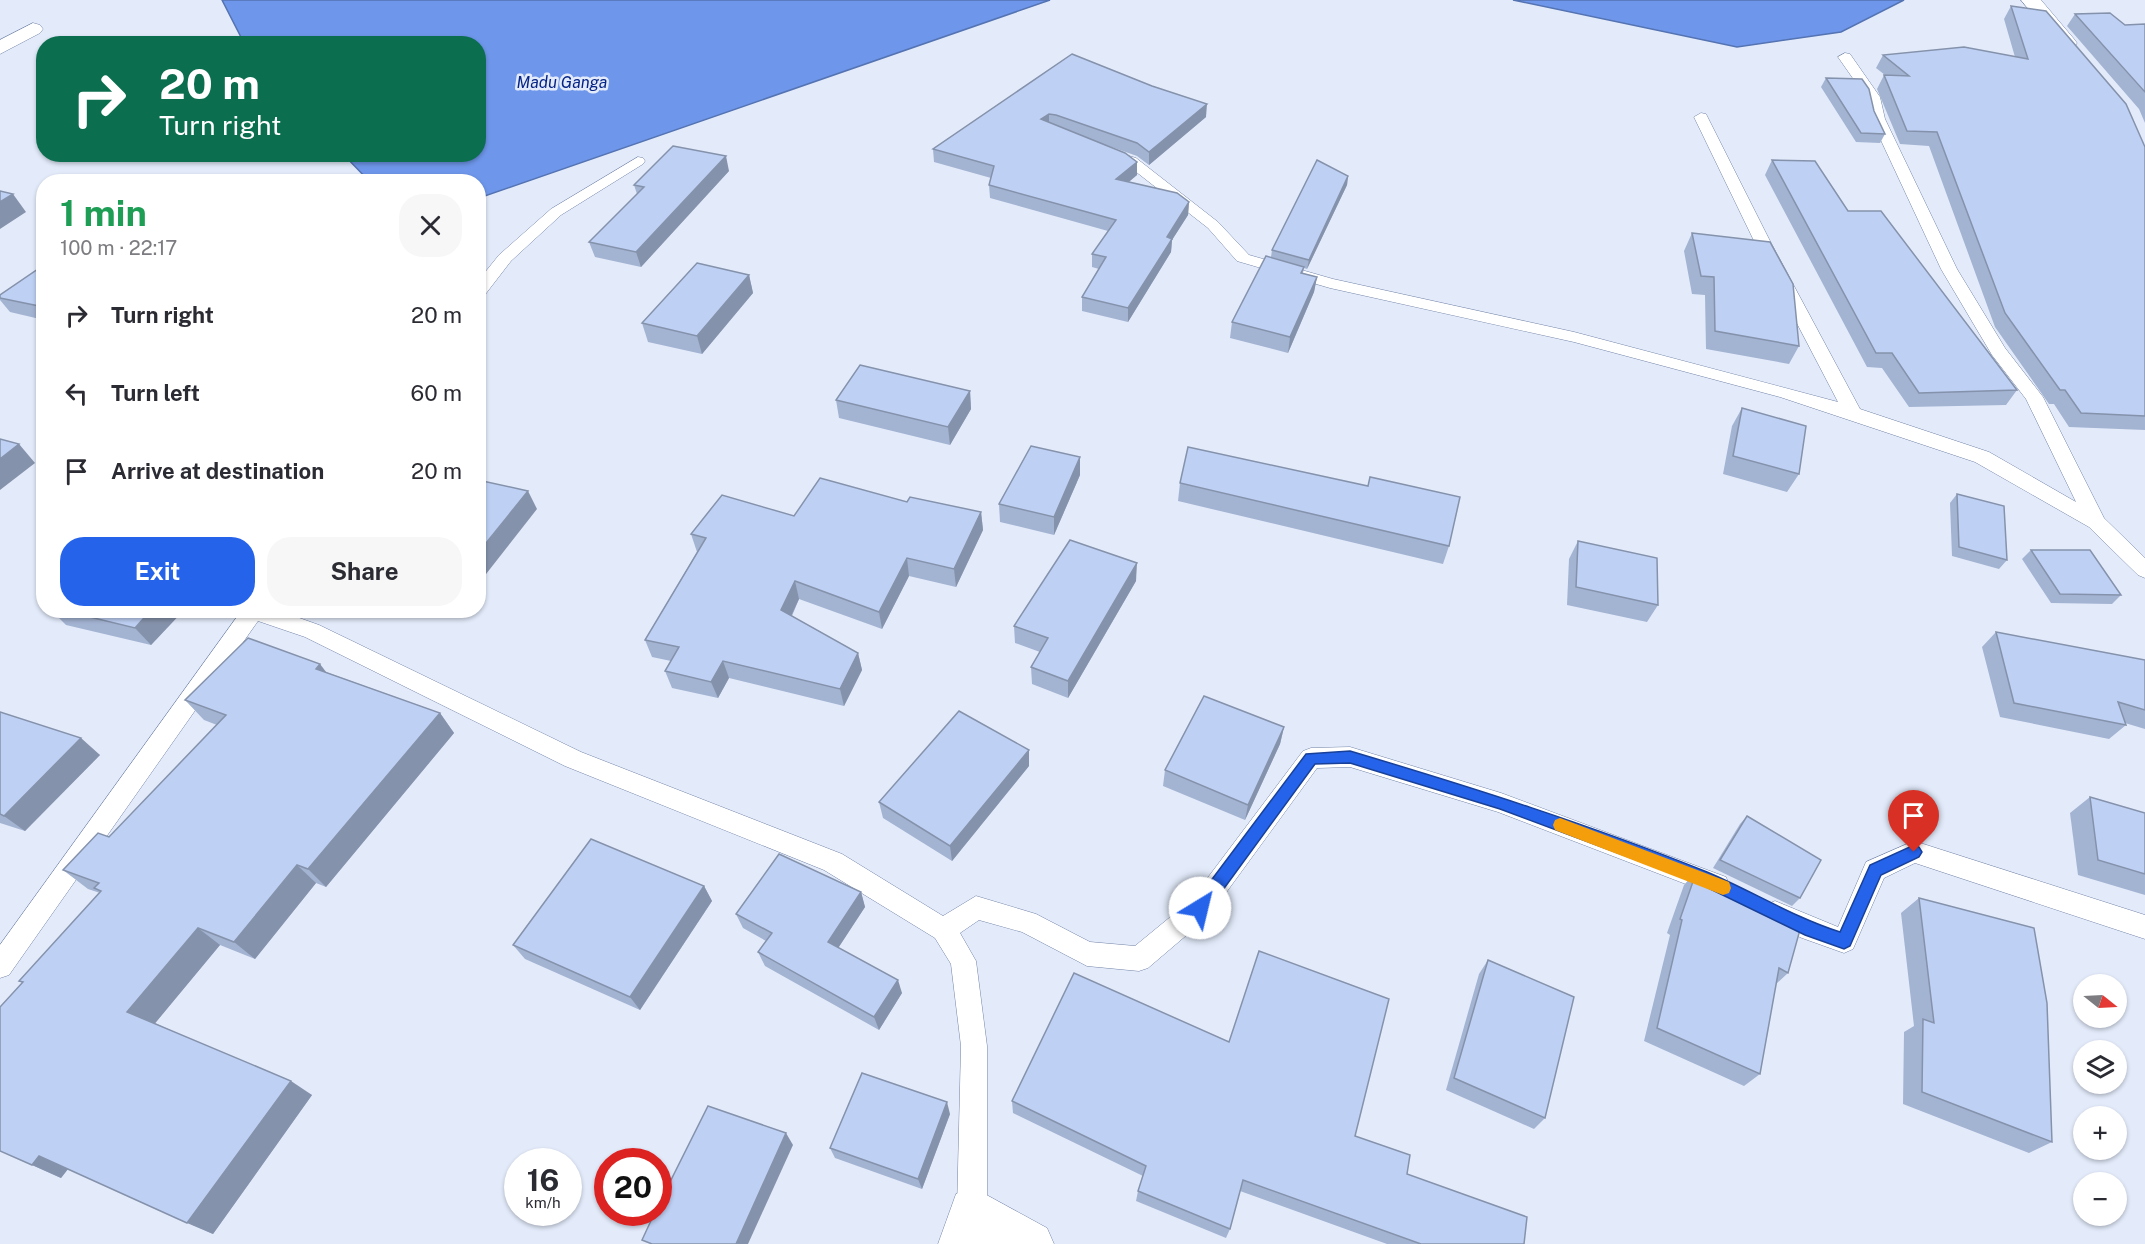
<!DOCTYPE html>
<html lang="en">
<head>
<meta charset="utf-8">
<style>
	body { margin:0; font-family:"Public Sans",sans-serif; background:#f7f7f7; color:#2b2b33; height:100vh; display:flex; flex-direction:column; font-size:22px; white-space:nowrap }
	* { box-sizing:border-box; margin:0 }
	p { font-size:20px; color:#7c7c81 }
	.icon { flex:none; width:33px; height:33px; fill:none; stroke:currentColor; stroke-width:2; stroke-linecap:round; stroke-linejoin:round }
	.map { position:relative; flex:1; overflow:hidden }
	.drawer { position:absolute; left:36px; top:174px; width:450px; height:444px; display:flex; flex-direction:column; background:#fff; border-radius:24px; box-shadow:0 2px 4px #0004 }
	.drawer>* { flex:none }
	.guide { position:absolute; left:36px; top:36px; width:450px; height:126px; border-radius:24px; box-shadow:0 2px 4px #0004; background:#0b6e4f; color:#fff; overflow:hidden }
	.needle { width:39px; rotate:108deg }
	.controls { position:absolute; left:2073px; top:974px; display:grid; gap:12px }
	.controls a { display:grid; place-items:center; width:54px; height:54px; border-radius:50%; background:#fff; box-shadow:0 2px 4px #0004; font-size:30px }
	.speed { position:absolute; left:504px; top:1148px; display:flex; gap:12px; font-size:30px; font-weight:700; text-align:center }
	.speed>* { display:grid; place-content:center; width:78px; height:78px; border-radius:50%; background:#fff; box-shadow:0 2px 4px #0004; line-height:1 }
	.speed small { font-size:15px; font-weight:400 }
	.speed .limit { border:9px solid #d22; background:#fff; color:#111 }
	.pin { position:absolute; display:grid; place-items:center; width:51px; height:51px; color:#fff; margin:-62px -26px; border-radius:50% 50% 50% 0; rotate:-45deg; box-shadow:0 0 6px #0007 }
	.pin .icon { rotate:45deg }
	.me { position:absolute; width:66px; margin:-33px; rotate:36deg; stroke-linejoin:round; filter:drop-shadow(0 0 4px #0008) }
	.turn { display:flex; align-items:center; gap:21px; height:126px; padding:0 24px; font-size:27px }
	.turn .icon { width:78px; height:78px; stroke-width:2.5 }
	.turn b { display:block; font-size:42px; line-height:51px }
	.round { display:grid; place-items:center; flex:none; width:63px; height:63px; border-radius:24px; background:#f7f7f7 }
	.overview { display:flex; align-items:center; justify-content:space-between; height:102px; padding:0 24px }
	h1 { font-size:36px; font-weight:700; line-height:45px; color:#1e9e55 }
	.cta { display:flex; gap:12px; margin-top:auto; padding:12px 24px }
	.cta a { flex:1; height:69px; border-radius:24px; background:#2563eb; color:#fff; font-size:24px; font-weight:700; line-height:69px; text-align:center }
	.cta a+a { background:#f7f7f7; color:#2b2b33 }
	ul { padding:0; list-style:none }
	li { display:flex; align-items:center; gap:18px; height:78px; padding:0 24px }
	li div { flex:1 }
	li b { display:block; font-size:22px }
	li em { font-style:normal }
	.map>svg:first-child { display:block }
	.water { fill:#6e96ea; stroke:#5473b2; stroke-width:1.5 }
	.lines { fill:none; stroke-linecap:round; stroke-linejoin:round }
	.service-casing { stroke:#7384a7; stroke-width:1 }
	.minor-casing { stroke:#7384a7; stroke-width:1 }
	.service { fill:#fff; fill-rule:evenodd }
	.minor { fill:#fff; fill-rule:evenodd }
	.wall { fill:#a3b3d2 }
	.shaded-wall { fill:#8592ab }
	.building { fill:#bed0f4; stroke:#8592ab; stroke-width:1.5 }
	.route { fill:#2563eb; stroke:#184099; stroke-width:1.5 }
	.slow { fill:#f59e0b }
	.labels { text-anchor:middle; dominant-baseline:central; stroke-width:5; stroke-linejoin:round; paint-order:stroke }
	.far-water-label { font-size:16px; font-style:italic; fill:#062485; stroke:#e3ebfb }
</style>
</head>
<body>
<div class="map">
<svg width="2145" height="1244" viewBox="0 0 2145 1244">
	<rect width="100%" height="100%" fill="#e3ebfb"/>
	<g class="water">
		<polygon points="222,0 1050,0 479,198 478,182 369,181 344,155 478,154 478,44 244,43"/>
		<polygon points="1513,0 1904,0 1841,32 1737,47"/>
	</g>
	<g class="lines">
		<g class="service-casing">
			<g id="service">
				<polygon points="1845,53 1850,54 1880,97 1885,119 1957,269 2005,348 2043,397 2104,518 2145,558 2145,578 2138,575 2089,527 1975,462 1780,397 1574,342 1330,288 1237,261 1208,228 1126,164 1105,155 1112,151 1136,158 1218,222 1249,255 1333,279 1574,332 1838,402 1756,245 1694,117 1701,113 1706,114 1772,245 1860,409 1989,452 2076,502 2026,399 1992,355 1941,269 1871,119 1866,97 1838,57"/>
				<polygon points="638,157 643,158 645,161 643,164 561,215 511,261 484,296 478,297 478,281 499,255 551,209"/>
				<polygon points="242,610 277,610 319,625 581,752 842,854 943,916 976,896 1036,914 1090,942 1135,946 1191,900 1303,751 1311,748 1350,747 1501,793 1726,877 1729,885 1726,893 1717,896 1498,812 1350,767 1317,768 1209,916 1148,968 1139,971 1087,966 1022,932 979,920 960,933 976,961 987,1046 987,1210 982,1220 972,1225 962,1220 957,1210 961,1046 951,964 935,938 824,870 565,766 305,637 258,621 9,975 0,978 0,945"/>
				<polygon points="1914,841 2145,915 2145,939 1915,863 1884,878 1853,949 1844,953 1802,938 1766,921 1762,913 1766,905 1775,901 1838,927 1866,862"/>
			</g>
		</g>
		<g class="minor-casing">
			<g id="minor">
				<polygon points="2021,0 2041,0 2074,39 2077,43 2074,47 2060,47"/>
				<polygon points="33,23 40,25 43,29 40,33 0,54 0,40"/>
				<polygon points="972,1187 1047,1228 1054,1244 938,1244 956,1194"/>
			</g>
		</g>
		<use href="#service" class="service"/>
		<use href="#minor" class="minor"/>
	</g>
	<g class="wall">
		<polygon points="2011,6 2145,147 2145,430 2069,427 2054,404 2049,404 1995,327 1929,146 1900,144 1877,89 1884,75 1885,75 1876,68 1883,55 2015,57 2004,19"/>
		<polygon points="2075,14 2125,25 2145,24 2145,123 2139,109 2067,26"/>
		<polygon points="1072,54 1152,86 1206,117 1149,165 1137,156 1106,145 1137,175 1128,182 1189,202 1188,215 1172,240 1171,252 1128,322 1082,311 1082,297 1099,269 1092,267 1092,254 1108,231 990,198 989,185 991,178 934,162 933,149"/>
		<polygon points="1826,78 1874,111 1885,134 1880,143 1856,142 1821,87"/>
		<polygon points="1772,160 1848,211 2017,390 2006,405 1909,407 1882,368 1867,367 1765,175"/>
		<polygon points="729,171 641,267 595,257 589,242 637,194 634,185"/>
		<polygon points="1348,176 1347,185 1307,269 1304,268 1303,273 1317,277 1314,292 1288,353 1230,338 1232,322 1271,257 1272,250"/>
		<polygon points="1692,233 1799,346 1789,364 1706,349 1705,295 1692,294 1684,251"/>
		<polygon points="44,265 44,320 10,312 0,300 0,295"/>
		<polygon points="749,275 753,293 702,354 648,342 642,323"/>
		<polygon points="970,391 971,409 950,445 839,418 836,400"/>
		<polygon points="1742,408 1799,474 1787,492 1723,474 1732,426"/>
		<polygon points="1080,475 1054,535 1000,522 999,504"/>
		<polygon points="1180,483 1449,546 1443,564 1178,501"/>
		<polygon points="1957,494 2007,560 1999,569 1952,556 1950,503"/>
		<polygon points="907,502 981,512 983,530 956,587 909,576 882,629 799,599 792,616 858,653 862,670 844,706 729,678 718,698 672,688 665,671 671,661 652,657 645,640 697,552 691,534 794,516"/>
		<polygon points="1578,541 1658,605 1647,622 1567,605 1569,559"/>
		<polygon points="2031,550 2121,595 2112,604 2051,603 2022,559"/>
		<polygon points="1136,581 1068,698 1032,684 1031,667 1040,652 1015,643 1014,626"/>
		<polygon points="51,610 184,610 151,645 66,625"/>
		<polygon points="1996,632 2145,660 2145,729 2125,723 2126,725 2109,739 2000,717 1982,647"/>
		<polygon points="326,672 440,713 454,733 326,887 316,883 255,959 220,945 155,1023 312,1095 213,1234 68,1169 61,1178 32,1165 22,982 19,981 100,893 88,889 63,870 109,837 217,725 204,720 185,700"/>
		<polygon points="0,712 100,755 25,831 0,823"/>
		<polygon points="1284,727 1280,744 1245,820 1163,786 1165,770"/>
		<polygon points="1029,766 952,861 883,818 879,802"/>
		<polygon points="2090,797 2145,813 2145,895 2078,875 2070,813"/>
		<polygon points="1747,816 1800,898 1792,906 1713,868 1740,824"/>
		<polygon points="1697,870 1788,973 1776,984 1760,1074 1744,1086 1644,1041 1670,935 1667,933 1684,885"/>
		<polygon points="704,886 712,901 640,1010 525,959 513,945"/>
		<polygon points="861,892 865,907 838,948 902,993 879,1030 765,966 758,952 766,941 743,928 736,914"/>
		<polygon points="1919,898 2052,1142 2029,1153 1903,1104 1904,1032 1914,1026 1901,913"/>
		<polygon points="1488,960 1545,1118 1534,1129 1446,1090 1479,974"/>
		<polygon points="1012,1101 1355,1136 1407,1174 1524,1244 1387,1244 1240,1191 1230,1229 1226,1238 1136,1201 1138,1191 1143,1176 1013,1113"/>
		<polygon points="950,1114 922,1189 835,1158 830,1148"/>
	</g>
	<g class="shaded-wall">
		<polygon points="1207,104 1206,117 1149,165 1149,152"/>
		<polygon points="1049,114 1049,127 1041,119"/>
		<polygon points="726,156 729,171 641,267 636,252"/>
		<polygon points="1137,162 1137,175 1116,193 1116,179"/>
		<polygon points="1348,176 1347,185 1307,269 1309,260"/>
		<polygon points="13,194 26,212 0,229 0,202"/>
		<polygon points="1189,202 1188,215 1172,240 1171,252 1128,322 1128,308 1167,237"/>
		<polygon points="749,275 753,293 702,354 697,336"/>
		<polygon points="1317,277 1314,292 1288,353 1290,337"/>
		<polygon points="970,391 971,409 950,445 948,427"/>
		<polygon points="19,444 35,463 0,490 0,459"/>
		<polygon points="1080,457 1080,475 1054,535 1054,517"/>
		<polygon points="528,491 537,509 479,583 478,553"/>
		<polygon points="981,512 983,530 956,587 954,569"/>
		<polygon points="907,558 909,576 882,629 879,612"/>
		<polygon points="1137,563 1136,581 1068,698 1068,681"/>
		<polygon points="795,581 799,599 786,627 781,610"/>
		<polygon points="151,610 184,610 151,645 135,628"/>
		<polygon points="858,653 862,670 844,706 840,689"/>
		<polygon points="723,661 729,678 718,698 711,682"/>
		<polygon points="320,664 336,685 316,669"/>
		<polygon points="440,713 454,733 326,887 308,869"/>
		<polygon points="1284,727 1280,744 1245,820 1248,805"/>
		<polygon points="81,738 100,755 25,831 4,816"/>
		<polygon points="1029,750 1029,766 952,861 950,846"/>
		<polygon points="297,865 316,883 255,959 234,942"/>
		<polygon points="704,886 712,901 640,1010 630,997"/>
		<polygon points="861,892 865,907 833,956 828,942"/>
		<polygon points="198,928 220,945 152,1027 127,1012"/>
		<polygon points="898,980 902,993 879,1030 874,1017"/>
		<polygon points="291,1081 312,1095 213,1234 187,1223"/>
		<polygon points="947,1102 950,1114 922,1189 918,1179"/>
		<polygon points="786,1133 793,1145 748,1244 736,1244"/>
		<polygon points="39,1156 68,1169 61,1178 32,1165"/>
	</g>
	<g class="building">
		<polygon points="2011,6 2046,11 2126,104 2145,147 2145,416 2081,413 2065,390 2060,390 2005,313 1937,132 1907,131 1884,75 1909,76 1883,55 1964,47 2028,59"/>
		<polygon points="2110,13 2125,25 2145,24 2145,92 2075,14"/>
		<polygon points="1072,54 1152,86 1207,104 1149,152 1137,143 1056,115 1049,114 1041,119 1125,153 1137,162 1116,179 1177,193 1189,202 1167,237 1172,239 1128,308 1082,297 1106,257 1092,254 1116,220 989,185 994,166 933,149"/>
		<polygon points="1826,78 1862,79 1869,89 1874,111 1885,134 1861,133"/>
		<polygon points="673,146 726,156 636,252 589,242 644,187 634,185"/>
		<polygon points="1317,160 1348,176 1309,260 1272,250"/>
		<polygon points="1772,160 1815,161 1848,211 1881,211 2017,390 1919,393 1892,353 1876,353"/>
		<polygon points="0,191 13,194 0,202"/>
		<polygon points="1692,233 1770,242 1793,284 1799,346 1715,331 1714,277 1701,276"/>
		<polygon points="1266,256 1304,267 1301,273 1317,277 1290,337 1232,322"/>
		<polygon points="697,263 749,275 697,336 642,323"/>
		<polygon points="44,265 44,307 0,298 0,295"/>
		<polygon points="860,365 970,391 948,427 836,400"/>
		<polygon points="1742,408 1806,426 1799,474 1733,456"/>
		<polygon points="0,439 19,444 0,459"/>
		<polygon points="1031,446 1080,457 1054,517 999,504"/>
		<polygon points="1188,447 1368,486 1370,477 1460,497 1449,546 1180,483"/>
		<polygon points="820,478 907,502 910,497 981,512 954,569 907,558 879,612 795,581 781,610 858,653 840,689 723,661 711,682 665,671 679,647 645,640 706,538 691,534 722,495 794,516"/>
		<polygon points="478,480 528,491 478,553"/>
		<polygon points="1957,494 2004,506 2007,560 1959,547"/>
		<polygon points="1070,540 1137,563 1068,681 1031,667 1048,638 1014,626"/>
		<polygon points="1578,541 1657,558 1658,605 1576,587"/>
		<polygon points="2031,550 2090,550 2121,595 2060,594"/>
		<polygon points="61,610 151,610 135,628"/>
		<polygon points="1996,632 2145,660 2145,710 2118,702 2126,725 2014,703"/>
		<polygon points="248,638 320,664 316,669 440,713 308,869 297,865 234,942 198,928 127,1012 291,1081 187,1223 39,1156 32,1165 0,1151 0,1007 23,982 19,981 101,891 94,888 99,883 63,870 98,833 109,837 226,715 185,700"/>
		<polygon points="1204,696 1284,727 1248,805 1165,770"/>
		<polygon points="959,711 1029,750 950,846 879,802"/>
		<polygon points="0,712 81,738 4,816 0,814"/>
		<polygon points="2090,797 2145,813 2145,874 2098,860"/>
		<polygon points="1747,816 1821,860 1800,898 1720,860"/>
		<polygon points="591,839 704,886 630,997 513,945"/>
		<polygon points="779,854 861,892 828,942 898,980 874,1017 758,952 772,933 736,914"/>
		<polygon points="1697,870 1803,919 1788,973 1779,968 1760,1074 1657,1028 1682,920 1680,919"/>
		<polygon points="1919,898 2034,928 2047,1003 2052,1142 1922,1092 1923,1019 1934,1023"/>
		<polygon points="1259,951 1389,999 1355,1136 1410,1155 1407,1174 1527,1217 1524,1244 1421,1244 1243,1180 1230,1229 1138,1191 1146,1166 1012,1101 1074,973 1229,1042"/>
		<polygon points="1488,960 1574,997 1545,1118 1454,1078"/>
		<polygon points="862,1073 947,1102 918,1179 830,1148"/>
		<polygon points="708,1106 786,1133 736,1244 652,1244 642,1240 655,1212 658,1212 658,1206"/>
	</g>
	<path class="route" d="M1350 751C1471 787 1591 825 1707 872 1752 891 1793 917 1840 932L1870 865 1914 845 1919 847 1922 852 1919 857 1881 875 1850 946 1844 949 1805 935 1698 883 1500 809 1350 763 1315 764 1206 913 1200 915 1195 913 1192 908 1195 902 1306 754Z"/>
	<polygon class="slow" points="1560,818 1729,882 1731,888 1729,893 1723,895 1555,830 1553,825 1555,820"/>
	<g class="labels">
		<g class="far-water-label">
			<text x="562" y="82">Madu Ganga</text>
		</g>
	</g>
</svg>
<div class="controls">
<a><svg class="needle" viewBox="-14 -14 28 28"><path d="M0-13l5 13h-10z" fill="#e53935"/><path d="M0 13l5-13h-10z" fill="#7c7c81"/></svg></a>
<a><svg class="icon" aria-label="layers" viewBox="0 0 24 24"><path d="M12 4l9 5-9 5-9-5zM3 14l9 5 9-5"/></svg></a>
<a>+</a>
<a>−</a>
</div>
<div class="speed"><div>16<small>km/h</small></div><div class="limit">20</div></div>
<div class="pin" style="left:1914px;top:852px;background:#d93025"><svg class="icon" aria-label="arrive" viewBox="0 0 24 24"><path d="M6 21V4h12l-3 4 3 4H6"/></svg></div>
<svg class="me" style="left:1200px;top:908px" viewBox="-20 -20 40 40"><circle r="19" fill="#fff"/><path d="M0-13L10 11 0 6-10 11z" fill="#2563eb"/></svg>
<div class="guide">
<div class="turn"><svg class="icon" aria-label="right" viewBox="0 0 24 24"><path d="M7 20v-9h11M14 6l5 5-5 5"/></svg><div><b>20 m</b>Turn right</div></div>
</div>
<section class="drawer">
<div class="overview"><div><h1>1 min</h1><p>100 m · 22:17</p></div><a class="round"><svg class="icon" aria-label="close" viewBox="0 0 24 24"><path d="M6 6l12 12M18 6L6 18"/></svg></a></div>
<ul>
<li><svg class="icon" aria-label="right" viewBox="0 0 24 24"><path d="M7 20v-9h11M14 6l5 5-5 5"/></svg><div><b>Turn right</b></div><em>20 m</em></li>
<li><svg class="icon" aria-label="left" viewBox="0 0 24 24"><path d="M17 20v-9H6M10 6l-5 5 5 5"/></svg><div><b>Turn left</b></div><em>60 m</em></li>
<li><svg class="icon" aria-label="arrive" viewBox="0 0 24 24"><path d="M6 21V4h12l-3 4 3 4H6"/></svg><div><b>Arrive at destination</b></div><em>20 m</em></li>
</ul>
<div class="cta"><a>Exit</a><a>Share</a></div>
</section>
</div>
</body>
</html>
